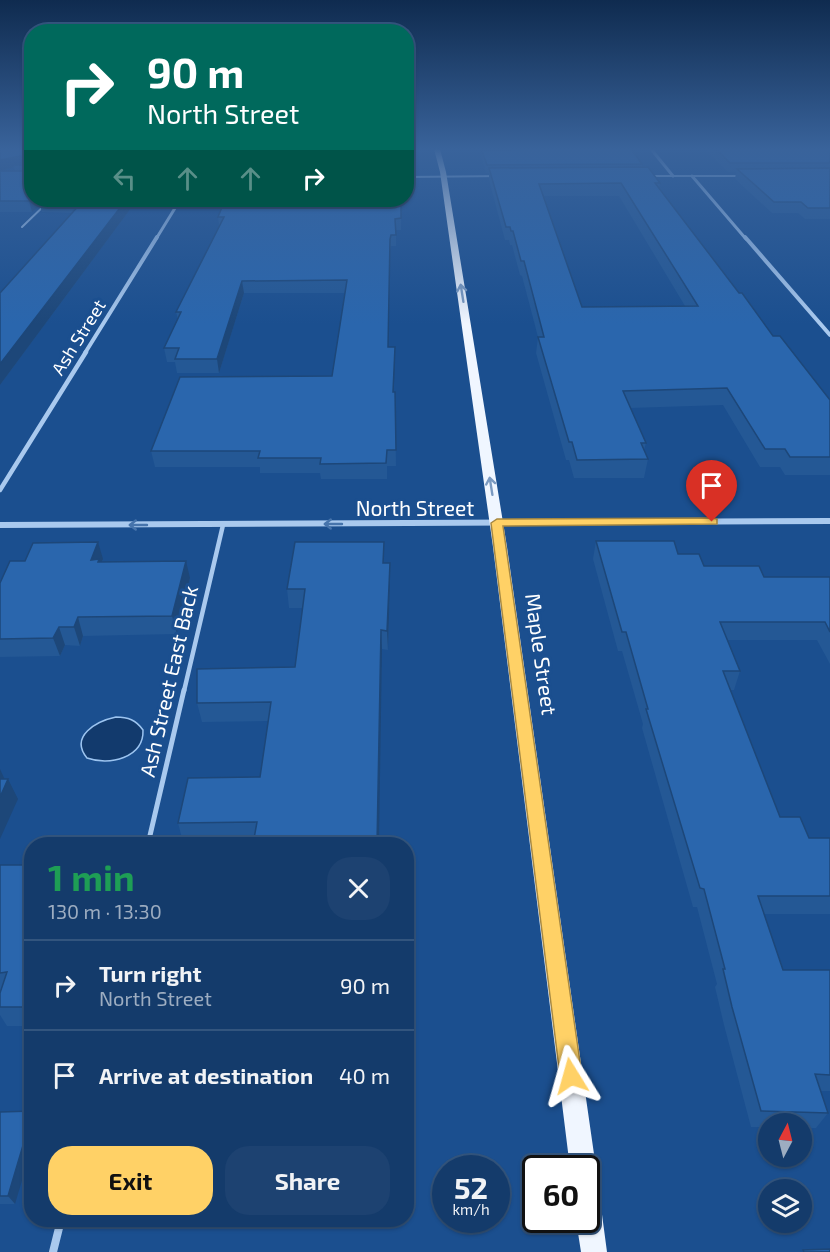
<!DOCTYPE html>
<html lang="en">
<head>
<meta charset="utf-8">
<style>
	body { margin:0; font-family:"Exo 2",sans-serif; background:#1d4271; color:#f1f3f6; height:100vh; display:flex; flex-direction:column; font-size:22px; white-space:nowrap }
	* { box-sizing:border-box; margin:0 }
	p { font-size:20px; color:#9dadc1 }
	.icon { flex:none; width:33px; height:33px; fill:none; stroke:currentColor; stroke-width:2; stroke-linecap:round; stroke-linejoin:round }
	.map { position:relative; flex:1; overflow:hidden }
	.drawer { position:absolute; left:24px; top:837px; width:390px; height:390px; display:flex; flex-direction:column; background:#143b6b; border-radius:24px; box-shadow:0 2px 4px #0004,0 0 0 2px #33557e }
	.drawer>* { flex:none }
	.guide { position:absolute; left:24px; top:24px; width:390px; height:183px; border-radius:24px; box-shadow:0 2px 4px #0004,0 0 0 2px #33557e; background:#00695c; color:#fff; overflow:hidden }
	.needle { width:39px; rotate:7deg }
	.tools { position:absolute; left:758px; top:1113px; display:grid; gap:12px }
	.tools a { display:grid; place-items:center; width:54px; height:54px; border-radius:50%; background:#143b6b; box-shadow:0 2px 4px #0004,0 0 0 2px #33557e; font-size:30px }
	.speed { position:absolute; left:432px; top:1155px; display:flex; gap:12px; font-size:30px; font-weight:700; text-align:center }
	.speed>* { display:grid; place-content:center; width:78px; height:78px; border-radius:50%; background:#143b6b; box-shadow:0 2px 4px #0004,0 0 0 2px #33557e; line-height:1 }
	.speed small { font-size:15px; font-weight:400 }
	.speed .limit { border:3px solid #111; border-radius:9px; background:#fff; color:#111 }
	.pin { position:absolute; display:grid; place-items:center; width:51px; height:51px; color:#fff; margin:-62px -26px; border-radius:50% 50% 50% 0; rotate:-45deg; box-shadow:0 0 6px #0007 }
	.pin .icon { rotate:45deg }
	.me { position:absolute; width:66px; margin:-33px; rotate:352deg; stroke-linejoin:round; filter:drop-shadow(0 0 4px #0008) }
	.turn { display:flex; align-items:center; gap:21px; height:126px; padding:0 24px; font-size:27px }
	.turn .icon { width:78px; height:78px; stroke-width:2.5 }
	.turn b { display:block; font-size:42px; line-height:51px }
	.lanes { display:flex; align-items:center; height:57px; padding:0 24px; background:#0003; justify-content:center; gap:30px; direction:ltr }
	.lanes .off { opacity:.35 }
	.round { display:grid; place-items:center; flex:none; width:63px; height:63px; border-radius:24px; background:#1d4271 }
	.overview { display:flex; align-items:center; justify-content:space-between; height:102px; padding:0 24px }
	h1 { font-size:36px; font-weight:700; line-height:45px; color:#1e9e55 }
	.cta { display:flex; gap:12px; margin-top:auto; padding:12px 24px }
	.cta a { flex:1; height:69px; border-radius:24px; background:#ffd166; color:#111; font-size:24px; font-weight:700; line-height:69px; text-align:center }
	.cta a+a { background:#1d4271; color:#f1f3f6 }
	ul { padding:0; list-style:none }
	li { display:flex; align-items:center; gap:18px; height:90px; padding:0 24px; border-top:2px solid #33557e }
	li div { flex:1 }
	li b { display:block; font-size:22px }
	li em { font-style:normal }
	.map>svg:first-child { display:block }
	.water { fill:#123a6d; stroke:#9cc4f0; stroke-width:1.5 }
	.lines { fill:none; stroke-linecap:round; stroke-linejoin:round }
	.service-far3 { stroke:#a9c9ee; stroke-width:2 }
	.service-far2 { stroke:#a9c9ee; stroke-width:4.5 }
	.service-far1 { stroke:#a9c9ee; stroke-width:5 }
	.service { stroke:#a9c9ee; stroke-width:8 }
	.minor-far3 { stroke:#a9c9ee; stroke-width:3 }
	.minor-far2 { stroke:#a9c9ee; stroke-width:4 }
	.minor-far1 { stroke:#a9c9ee; stroke-width:4.5 }
	.minor { stroke:#a9c9ee; stroke-width:6 }
	.tertiary { fill:#a9c9ee; fill-rule:evenodd }
	.primary { fill:#f0f6ff; fill-rule:evenodd }
	.wall { fill:#245895; fill-rule:evenodd }
	.shaded-wall { fill:#1d4779 }
	.building { fill:#2a66ad; stroke:#1d4779; stroke-width:1.5; fill-rule:evenodd }
	.oneway { stroke:#7b9ac1 }
	.oneway2 { stroke:#4674ac }
	.route { fill:#ffd166; stroke:#a68842; stroke-width:1.5 }
	.labels { text-anchor:middle; dominant-baseline:central; stroke-width:6; stroke-linejoin:round; paint-order:stroke }
	.far-street-label { font-size:18px; fill:#fff; stroke:#1b4f8f }
	.street-label { font-size:21px; fill:#fff; stroke:#1b4f8f }
</style>
</head>
<body>
<div class="map">
<svg width="830" height="1252" viewBox="0 0 830 1252">
	<rect width="100%" height="100%" fill="#1b4f8f"/>
	<path class="water" d="M116 717C128 717 136 720 143 730 144 758 109 766 87 758 69 736 97 721 116 717Z"/>
	<g class="lines">
		<polyline class="service-far3" points="22,227 50,200"/>
		<polyline class="service-far2" points="184,691 223,525"/>
		<polyline class="service-far1" points="148,844 184,690"/>
		<polyline class="service" points="53,1252 61,1220"/>
		<g class="minor-far3">
			<polyline points="651,149 673,176"/>
			<polyline points="692,176 746,239"/>
			<polyline points="156,239 180,200"/>
		</g>
		<g class="minor-far2">
			<polyline points="745,237 830,335"/>
			<polyline points="85,353 157,237"/>
		</g>
		<polyline class="minor-far1" points="0,490 86,352"/>
		<polyline class="minor" points="0,525 830,521"/>
		<g class="tertiary">
			<polygon points="504,175 502,177 406,178 406,176"/>
			<polygon points="641,175 748,175 750,176 748,177 639,177"/>
		</g>
		<g class="primary">
			<polygon points="434,149 440,149 446,172 507,547 596,1168 592,1177 586,1179 586,1168 570,1168 493,547 440,172"/>
			<polygon points="586,1179 595,1183 599,1192 607,1252 581,1252 576,1220 586,1220"/>
		</g>
	</g>
	<g class="wall">
		<polygon points="32,149 32,200 137,200 0,385 0,293 72,213 42,212 40,206 32,212 0,212 0,171 15,171 14,167 0,171"/>
		<polygon points="704,149 830,149 830,219 805,219 798,213 772,213 735,179 736,172 728,172"/>
		<path d="M482 151 642 164V167L660 183 659 188 739 293 773 336 830 400V475H785L780 467H760L723 405 630 408 646 443 644 450 648 459 644 478H574L569 460H566L536 353 538 337 522 276 520 275 512 245H510L509 240H505L489 180V173H486L482 159ZM544 196H619L685 306 582 307Z"/>
		<polygon points="401,200 401,230 396,230 396,246 391,246 390,251 388,347 395,347 394,392 395,392 396,466 387,466 387,479 321,479 320,473 260,473 260,467 155,467 151,451 332,376 345,293 244,293 219,373 177,373 175,362 167,362 164,348 178,320 176,312 219,226 218,217"/>
		<polygon points="596,541 678,554 704,566 764,577 830,577 830,664 817,640 727,640 740,671 734,690 730,690 780,817 809,838 830,838 830,914 764,914 783,970 830,970 830,1091 820,1091 828,1113 816,1128 801,1128 801,1124 768,1124 768,1127 751,1127 724,1025 715,987 717,984 697,907 693,907 642,728 643,724 622,651 618,651 593,559"/>
		<polygon points="103,559 102,562 190,578 177,634 83,636 80,646 65,645 60,656 0,657 0,583"/>
		<polygon points="384,563 390,563 390,582 388,650 382,649 254,841 183,842 178,823 260,777 269,721 202,722 197,703 295,667 303,608 289,608 287,589"/>
		<polygon points="0,865 32,865 32,1026 7,1026 0,1015"/>
		<polygon points="0,1112 15,1204 0,1204"/>
		<polygon points="100,1220 186,1220 185,1222 105,1225"/>
	</g>
	<g class="shaded-wall">
		<polygon points="29,154 32,164 13,165 14,167 0,171 0,160"/>
		<polygon points="32,200 47,200 39,201 40,206 32,212 29,201"/>
		<polygon points="126,200 137,200 0,385 0,364"/>
		<polygon points="242,281 244,293 219,373 217,359"/>
		<polygon points="395,347 395,361 393,406 393,392"/>
		<polygon points="98,542 103,559 101,564 91,560"/>
		<polygon points="186,561 190,578 177,634 172,616"/>
		<polygon points="390,563 390,582 388,650 387,631"/>
		<polygon points="78,617 83,636 80,646 74,627"/>
		<polygon points="59,627 65,645 60,656 53,638"/>
		<polygon points="381,630 382,649 379,844 377,844"/>
		<polygon points="0,769 5,780 0,793"/>
		<polygon points="8,779 18,799 0,839 0,797"/>
		<polygon points="32,1115 32,1147 15,1204 8,1196"/>
	</g>
	<g class="building">
		<polygon points="0,149 32,149 32,156 29,154 0,160"/>
		<polygon points="539,149 631,149 642,164 487,165 482,151"/>
		<polygon points="716,149 830,149 830,163 730,163"/>
		<polygon points="32,158 32,168 29,165 13,165 31,161"/>
		<path d="M648 167 660 183H655L739 293H742L773 336H780L830 400V457H790L785 449H765L727 388 623 391 646 443H641L648 459 577 460 572 442H569L538 337H544L524 261H521L513 231H511L510 227H506L489 168ZM621 183 698 306 582 307 539 184Z"/>
		<polygon points="830,168 830,208 808,208 801,202 774,202 737,169"/>
		<polygon points="32,169 32,200 29,201 0,201 0,171 29,171"/>
		<polygon points="41,200 126,200 0,364 0,293 82,202 39,201"/>
		<polygon points="225,200 401,200 401,218 395,219 396,235 391,235 390,239 388,347 395,347 393,392 395,392 396,450 387,450 386,463 320,464 321,458 258,458 260,451 151,451 180,377 332,376 347,280 242,281 217,359 175,359 179,348 164,348 181,312 176,312 224,217 218,217"/>
		<polygon points="596,541 674,541 678,554 699,554 704,566 759,566 764,577 830,577 830,632 825,622 720,622 740,671 723,671 780,817 800,817 809,838 830,838 830,896 758,896 783,970 830,970 830,1075 815,1074 828,1113 761,1111 732,1007 723,969 725,969 704,889 700,888 646,709 648,709 626,632 622,632"/>
		<polygon points="98,542 91,560 99,559 98,562 186,561 172,616 78,617 74,627 59,627 53,638 0,639 0,583 10,561 25,561 33,543"/>
		<polygon points="295,542 384,542 383,563 390,563 387,631 381,630 377,844 253,844 257,822 178,823 188,778 260,777 271,702 197,703 197,669 295,667 305,589 287,589"/>
		<polygon points="0,779 8,779 0,797"/>
		<polygon points="0,865 32,865 32,1007 0,1007 0,993 7,972 0,973"/>
		<polygon points="32,1111 32,1115 8,1196 0,1196 0,1112"/>
		<polygon points="830,1249 830,1252 804,1252 803,1250"/>
	</g>
	<defs><path id="oneway-shaft" d="M-6 0H5M1.5-3L5.5 0L1.5 3" fill="none" stroke-width="1.6" stroke-linecap="round" stroke-linejoin="round" transform="scale(1.5)"/></defs>
	<g class="oneway">
		<use href="#oneway-shaft" transform="translate(462 293) rotate(-99)"/>
		<use href="#oneway-shaft" transform="translate(491 486) rotate(-99)"/>
	</g>
	<g class="oneway2">
		<use href="#oneway-shaft" transform="translate(333 524) rotate(180)"/>
		<use href="#oneway-shaft" transform="translate(138 525) rotate(-180)"/>
	</g>
	<linearGradient id="sky" x2="0" y2="1"><stop stop-color="#0f2b4f"/><stop offset="0.46" stop-color="#39639b"/><stop offset="1" stop-color="#39639b" stop-opacity="0"/></linearGradient>
	<rect width="830" height="324" fill="url(#sky)"/>
	<polygon class="route" points="712,518 717,519 717,524 503,526 582,1076 579,1084 571,1087 563,1084 560,1076 491,523 497,519"/>
	<g class="labels">
		<g class="far-street-label">
			<text transform="translate(78 337) rotate(-58)">Ash Street</text>
		</g>
		<g class="street-label">
			<text x="415" y="507">North Street</text>
			<text transform="translate(542 654) rotate(82)">Maple Street</text>
			<text transform="translate(168 681) rotate(-77)">Ash Street East Back</text>
		</g>
	</g>
</svg>
<div class="tools">
<a><svg class="needle" viewBox="-14 -14 28 28"><path d="M0-13l5 13h-10z" fill="#e53935"/><path d="M0 13l5-13h-10z" fill="#9dadc1"/></svg></a>
<a><svg class="icon" aria-label="layers" viewBox="0 0 24 24"><path d="M12 4l9 5-9 5-9-5zM3 14l9 5 9-5"/></svg></a>
</div>
<div class="speed"><div>52<small>km/h</small></div><div class="limit">60</div></div>
<div class="pin" style="left:712px;top:522px;background:#d93025"><svg class="icon" aria-label="arrive" viewBox="0 0 24 24"><path d="M6 21V4h12l-3 4 3 4H6"/></svg></div>
<svg class="me" style="left:571px;top:1076px" viewBox="-20 -20 40 40"><path d="M0-17L14 15 0 8-14 15z" fill="#ffd166" stroke="#fff" stroke-width="4"/></svg>
<div class="guide">
<div class="turn"><svg class="icon" aria-label="right" viewBox="0 0 24 24"><path d="M7 20v-9h11M14 6l5 5-5 5"/></svg><div><b>90 m</b>North Street</div></div>
<div class="lanes"><svg class="icon off" aria-label="left" viewBox="0 0 24 24"><path d="M17 20v-9H6M10 6l-5 5 5 5"/></svg><svg class="icon off" aria-label="ahead" viewBox="0 0 24 24"><path d="M12 20V5M6 11l6-6 6 6"/></svg><svg class="icon off" aria-label="ahead" viewBox="0 0 24 24"><path d="M12 20V5M6 11l6-6 6 6"/></svg><svg class="icon" aria-label="right" viewBox="0 0 24 24"><path d="M7 20v-9h11M14 6l5 5-5 5"/></svg></div>
</div>
<section class="drawer">
<div class="overview"><div><h1>1 min</h1><p>130 m · 13:30</p></div><a class="round"><svg class="icon" aria-label="close" viewBox="0 0 24 24"><path d="M6 6l12 12M18 6L6 18"/></svg></a></div>
<ul>
<li><svg class="icon" aria-label="right" viewBox="0 0 24 24"><path d="M7 20v-9h11M14 6l5 5-5 5"/></svg><div><b>Turn right</b><p>North Street</p></div><em>90 m</em></li>
<li><svg class="icon" aria-label="arrive" viewBox="0 0 24 24"><path d="M6 21V4h12l-3 4 3 4H6"/></svg><div><b>Arrive at destination</b></div><em>40 m</em></li>
</ul>
<div class="cta"><a>Exit</a><a>Share</a></div>
</section>
</div>
</body>
</html>
